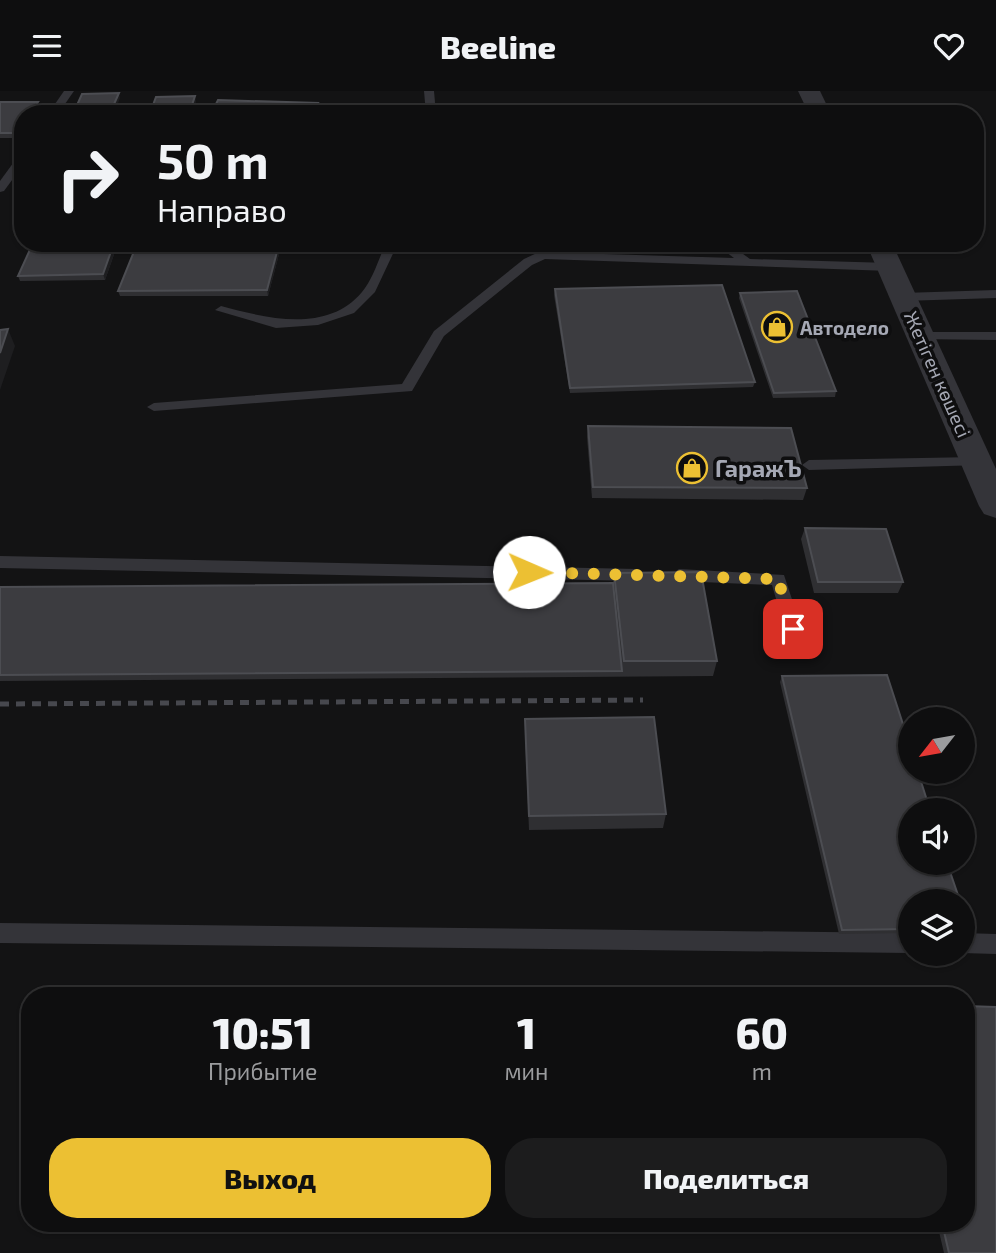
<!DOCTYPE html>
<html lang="ru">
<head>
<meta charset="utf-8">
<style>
	body { margin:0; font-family:"Exo 2",sans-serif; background:#1c1c1d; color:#f1f3f6; height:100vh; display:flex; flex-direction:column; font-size:26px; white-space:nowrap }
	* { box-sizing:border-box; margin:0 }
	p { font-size:23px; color:#9b9c9e }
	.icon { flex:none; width:38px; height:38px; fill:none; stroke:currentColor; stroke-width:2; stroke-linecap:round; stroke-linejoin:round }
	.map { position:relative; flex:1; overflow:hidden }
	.side { position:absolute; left:21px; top:896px; width:954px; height:245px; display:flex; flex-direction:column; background:#0e0e0f; border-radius:28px; box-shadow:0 2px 5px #0004,0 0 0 2px #2e2e2f }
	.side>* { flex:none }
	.top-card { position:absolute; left:14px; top:14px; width:970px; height:147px; border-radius:28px; box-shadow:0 2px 5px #0004,0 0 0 2px #2e2e2f; background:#0e0e0f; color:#f1f3f6; overflow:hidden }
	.needle { width:46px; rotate:239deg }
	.controls { position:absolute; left:898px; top:616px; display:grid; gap:14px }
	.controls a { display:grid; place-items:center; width:77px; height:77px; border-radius:50%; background:#0e0e0f; box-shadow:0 2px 5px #0004,0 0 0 2px #2e2e2f; font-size:35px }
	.pin { position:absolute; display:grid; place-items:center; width:60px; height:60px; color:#fff; margin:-30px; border-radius:14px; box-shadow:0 4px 10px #0006 }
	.me { position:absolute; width:77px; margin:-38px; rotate:91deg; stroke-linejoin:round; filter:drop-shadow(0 0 5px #0008) }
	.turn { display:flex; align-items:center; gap:24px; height:147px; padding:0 28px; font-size:32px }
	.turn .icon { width:91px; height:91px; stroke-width:2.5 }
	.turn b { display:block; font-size:49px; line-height:60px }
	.eta { display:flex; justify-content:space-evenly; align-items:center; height:119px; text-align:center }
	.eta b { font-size:42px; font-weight:800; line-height:49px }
	.button { display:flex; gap:14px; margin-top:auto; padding:14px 28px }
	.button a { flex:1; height:80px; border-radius:28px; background:#ecc033; color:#111; font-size:28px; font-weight:800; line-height:80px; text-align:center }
	.button a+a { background:#1c1c1d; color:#f1f3f6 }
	header { display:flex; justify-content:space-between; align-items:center; height:91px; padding:0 28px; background:#0e0e0f; font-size:32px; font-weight:800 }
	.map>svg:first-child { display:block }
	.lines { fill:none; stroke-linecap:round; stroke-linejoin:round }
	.service { fill:#343439; fill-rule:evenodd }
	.tertiary { fill:#343439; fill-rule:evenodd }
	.rail { stroke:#47484e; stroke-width:5; stroke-dasharray:9 7; stroke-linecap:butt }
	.wall { fill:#2f2f32 }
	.shaded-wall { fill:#1e1e20 }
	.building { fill:#3c3c40; stroke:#4c4d52; stroke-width:2 }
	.route { stroke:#ecc033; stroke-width:12; stroke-dasharray:0 21.6 }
	.labels { text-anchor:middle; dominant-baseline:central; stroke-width:7; stroke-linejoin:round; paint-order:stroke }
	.far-poi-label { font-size:19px; font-weight:bold; fill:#a5a8b4; stroke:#0e0e0f; text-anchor:start }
	.far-street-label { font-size:19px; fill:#a5a8b4; stroke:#0e0e0f }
	.poi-label { font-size:23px; font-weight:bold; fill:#a5a8b4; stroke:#0e0e0f; text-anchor:start }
</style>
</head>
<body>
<header><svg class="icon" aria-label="menu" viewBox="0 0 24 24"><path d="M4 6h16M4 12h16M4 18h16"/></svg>Beeline<svg class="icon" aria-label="heart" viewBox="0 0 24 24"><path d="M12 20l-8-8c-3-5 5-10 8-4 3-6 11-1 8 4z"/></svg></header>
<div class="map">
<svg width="996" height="1162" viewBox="0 0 996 1162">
	<rect width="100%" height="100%" fill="#131314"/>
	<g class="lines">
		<g class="service">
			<polygon points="64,0 74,0 58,23 48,23"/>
			<polygon points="424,0 434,0 436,23 426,23"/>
			<polygon points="23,63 23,74 4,100 0,101 0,90 19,64"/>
			<path d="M386 152H398L375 201 354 222 318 234 276 237 215 219 221 215C266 227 327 243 362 201 373 188 379 167 386 152Z"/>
			<polygon points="714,152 728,152 750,168 890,172 896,176 890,180 545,168 532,174 444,245 412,300 154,320 147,316 154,312 402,293 434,240 524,168 539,161 734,167"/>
			<polygon points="996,199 996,207 903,210 897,206 903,202"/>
			<polygon points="921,241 996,241 996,249 916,248 914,245"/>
			<polygon points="977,366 984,371 982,374 809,379 802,374 809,369"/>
			<polygon points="0,465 637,478 645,484 637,490 0,477"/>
			<polygon points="679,478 784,484 810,563 807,568 795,568 792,563 772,494 679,490 671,484"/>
			<polygon points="0,832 910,842 910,862 0,852"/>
			<polygon points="962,842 996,843 996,863 962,862"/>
		</g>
		<g class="tertiary">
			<polygon points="798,0 820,0 831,23 809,23"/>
			<polygon points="866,152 892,152 996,378 996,427 984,423 979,415"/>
		</g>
		<polyline class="rail" points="0,613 643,609"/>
	</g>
	<g class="wall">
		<polygon points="0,11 39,17 23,23 23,43 20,47 0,47"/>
		<polygon points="33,152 118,152 105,189 20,190 18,185"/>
		<polygon points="278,157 279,163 268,205 120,205 118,200"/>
		<polygon points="555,198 755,291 753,296 570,302 554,204"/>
		<polygon points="740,202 836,300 835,306 773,307 739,207"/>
		<polygon points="588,335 807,397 803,409 592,407 587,346"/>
		<polygon points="805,437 903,491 898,502 814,502 801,448"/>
		<polygon points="614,482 717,570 713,585 0,590 0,496 613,492"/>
		<polygon points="782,585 910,810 910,842 839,843 780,591"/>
		<polygon points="525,628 666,723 663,737 529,739 525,643"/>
		<polygon points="937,1132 966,1132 996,1162 944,1162"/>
	</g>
	<g class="shaded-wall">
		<polygon points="119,2 120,7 114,23 110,23"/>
		<polygon points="195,5 196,11 192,23 189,23"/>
		<polygon points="38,11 39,17 35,23 30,23"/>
		<polygon points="318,12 318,17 316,23 313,23"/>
		<polygon points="23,34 23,43 20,47 18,42"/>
		<polygon points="114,152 118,152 105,189 103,183"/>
		<polygon points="278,157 279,163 268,205 267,199"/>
		<polygon points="8,238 15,255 0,299 0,262"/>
	</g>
	<g class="building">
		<polygon points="119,2 110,22 150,22 156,6 195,5 189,23 73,23 82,3"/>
		<polygon points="218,9 318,12 313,23 211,23"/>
		<polygon points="0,11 38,11 30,23 23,23 23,34 18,42 0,42"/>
		<polygon points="513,15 698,17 699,23 513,23"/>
		<polygon points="33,152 114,152 103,183 18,185"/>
		<polygon points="278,157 267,199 118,200 135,158"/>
		<polygon points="722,194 755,291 570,297 555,198"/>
		<polygon points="797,200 836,300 774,302 740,202"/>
		<polygon points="8,238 0,262 0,239"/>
		<polygon points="588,335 791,337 807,397 593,396"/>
		<polygon points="805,437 886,438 903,491 818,491"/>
		<polygon points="701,481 717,570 624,570 614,482"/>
		<polygon points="613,492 622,580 0,584 0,496"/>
		<polygon points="887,584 910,655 910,681 918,681 930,719 910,719 910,772 947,772 960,810 910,810 910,838 842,839 782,585"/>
		<polygon points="654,626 666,723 529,725 525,628"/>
		<polygon points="962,819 968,837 962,837"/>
		<polygon points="966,915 996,916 996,1162 949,1162 942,1132 966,1132"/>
	</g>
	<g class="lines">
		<polyline class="route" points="529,481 778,488 793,538"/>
	</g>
	<defs>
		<g id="shop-ring" transform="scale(1.575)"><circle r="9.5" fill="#0e0e0f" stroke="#ecc033" stroke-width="1.5"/><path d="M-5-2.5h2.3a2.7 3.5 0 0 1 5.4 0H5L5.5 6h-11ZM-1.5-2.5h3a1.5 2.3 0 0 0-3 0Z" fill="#ecc033"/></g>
	</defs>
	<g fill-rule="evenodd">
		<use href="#shop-ring" x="777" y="236"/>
		<use href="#shop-ring" x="692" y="377"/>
	</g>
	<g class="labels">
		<g class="far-poi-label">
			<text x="800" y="236">Автодело</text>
		</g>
		<g class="far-street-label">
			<text transform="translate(938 283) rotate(66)">Жетіген көшесі</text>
		</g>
		<g class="poi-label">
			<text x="715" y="377">ГаражЪ</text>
		</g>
	</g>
</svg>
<div class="controls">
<a><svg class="needle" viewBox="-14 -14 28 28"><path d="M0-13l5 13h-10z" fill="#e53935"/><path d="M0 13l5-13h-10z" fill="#9b9c9e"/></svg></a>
<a><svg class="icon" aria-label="sound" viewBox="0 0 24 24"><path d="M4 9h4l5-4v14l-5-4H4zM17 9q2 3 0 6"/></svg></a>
<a><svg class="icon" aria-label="layers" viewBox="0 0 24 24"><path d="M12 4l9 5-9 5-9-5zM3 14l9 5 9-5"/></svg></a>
</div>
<div class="pin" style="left:793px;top:538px;background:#d93025"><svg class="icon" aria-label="arrive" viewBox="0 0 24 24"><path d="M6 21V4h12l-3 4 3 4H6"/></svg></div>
<svg class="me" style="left:529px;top:481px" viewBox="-20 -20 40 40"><circle r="19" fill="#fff"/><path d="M0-13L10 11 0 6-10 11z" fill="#ecc033"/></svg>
<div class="top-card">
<div class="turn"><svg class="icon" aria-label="right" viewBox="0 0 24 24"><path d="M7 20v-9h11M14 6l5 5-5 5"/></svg><div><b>50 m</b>Направо</div></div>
</div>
<section class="side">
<div class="eta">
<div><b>10:51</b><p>Прибытие</p></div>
<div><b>1</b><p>мин</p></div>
<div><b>60</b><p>m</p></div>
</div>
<div class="button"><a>Выход</a><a>Поделиться</a></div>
</section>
</div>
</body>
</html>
